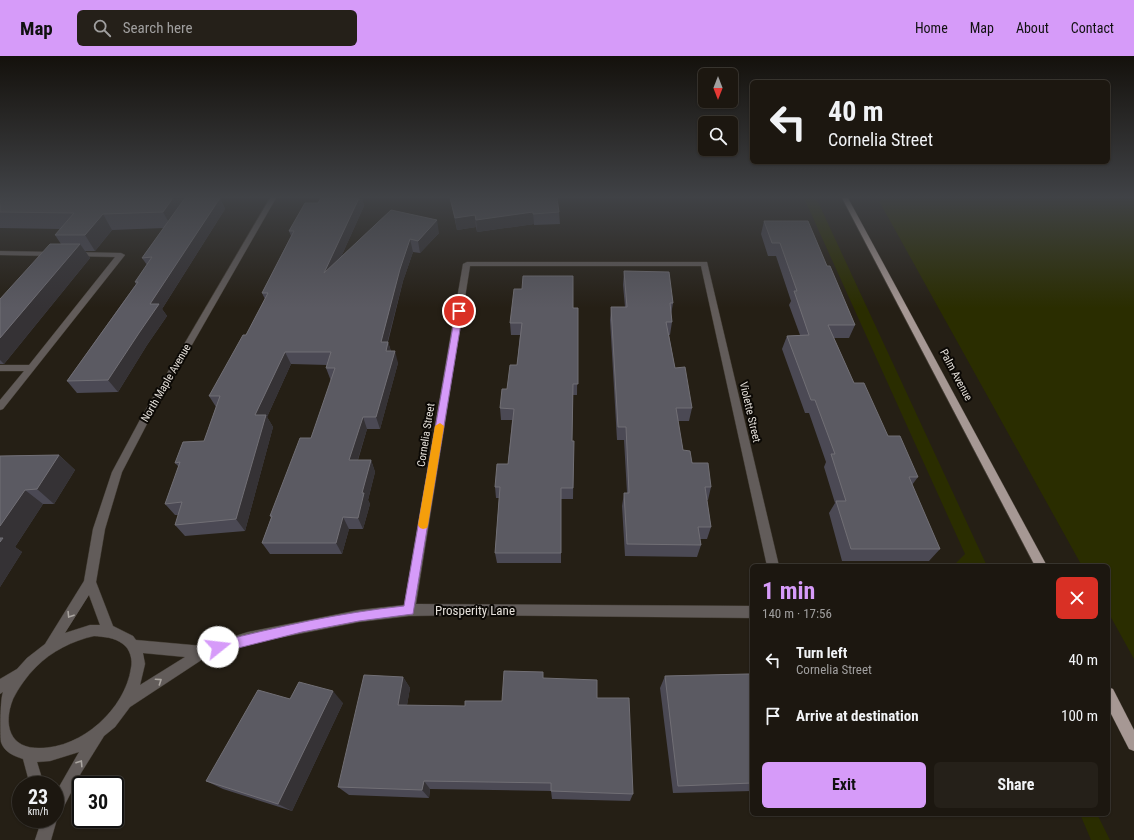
<!DOCTYPE html>
<html lang="en">
<head>
<meta charset="utf-8">
<style>
	body { margin:0; font-family:"Roboto Condensed",sans-serif; background:#252019; color:#f1f3f6; height:100vh; display:flex; flex-direction:column; font-size:15px; white-space:nowrap }
	* { box-sizing:border-box; margin:0 }
	p { font-size:13px; color:#a09f9f }
	.icon { flex:none; width:22px; height:22px; fill:none; stroke:currentColor; stroke-width:2; stroke-linecap:round; stroke-linejoin:round }
	.map { position:relative; flex:1; overflow:hidden }
	.panel { position:absolute; left:750px; top:508px; width:360px; height:252px; display:flex; flex-direction:column; background:#1c1710; border-radius:6px; box-shadow:0 1px 3px #0004,0 0 0 1px #3a3630 }
	.panel>* { flex:none }
	.banner { position:absolute; left:750px; top:24px; width:360px; height:84px; border-radius:6px; box-shadow:0 1px 3px #0004,0 0 0 1px #3a3630; background:#1c1710; color:#f1f3f6; overflow:hidden }
	.needle { width:26px; rotate:180deg }
	.controls { position:absolute; left:698px; top:12px; display:grid; gap:8px }
	.controls a { display:grid; place-items:center; width:40px; height:40px; border-radius:6px; background:#1c1710; box-shadow:0 1px 3px #0004,0 0 0 1px #3a3630; font-size:20px }
	.speed { position:absolute; left:12px; top:720px; display:flex; gap:8px; font-size:20px; font-weight:700; text-align:center }
	.speed>* { display:grid; place-content:center; width:52px; height:52px; border-radius:50%; background:#1c1710; box-shadow:0 1px 3px #0004,0 0 0 1px #3a3630; line-height:1 }
	.speed small { font-size:10px; font-weight:400 }
	.speed .limit { border:2px solid #111; border-radius:6px; background:#fff; color:#111 }
	.pin { position:absolute; display:grid; place-items:center; width:34px; height:34px; color:#fff; margin:-17px; border:2px solid #fff; border-radius:50%; box-shadow:0 1px 4px #0007 }
	.me { position:absolute; width:44px; margin:-22px; rotate:74deg; stroke-linejoin:round; filter:drop-shadow(0 0 3px #0008) }
	.turn { display:flex; align-items:center; gap:14px; height:84px; padding:0 12px; font-size:18px }
	.turn .icon { width:52px; height:52px; stroke-width:2.5 }
	.turn b { display:block; font-size:28px; line-height:34px }
	.round { display:grid; place-items:center; flex:none; width:42px; height:42px; border-radius:6px; background:#252019 }
	.head { display:flex; align-items:center; justify-content:space-between; height:68px; padding:0 12px }
	h1 { font-size:24px; font-weight:700; line-height:30px; color:#d69bf9 }
	.button { display:flex; gap:8px; margin-top:auto; padding:8px 12px }
	.button a { flex:1; height:46px; border-radius:6px; background:#d69bf9; color:#111; font-size:16px; font-weight:700; line-height:46px; text-align:center }
	.button a+a { background:#252019; color:#f1f3f6 }
	ul { padding:0; list-style:none }
	li { display:flex; align-items:center; gap:12px; height:56px; padding:0 12px }
	li div { flex:1 }
	li b { display:block; font-size:15px }
	li em { font-style:normal }
	header { display:flex; align-items:center; gap:24px; box-sizing:border-box; height:56px; padding:0 20px; background:#d69bf9; color:#111 }
	header strong { font-size:19px }
	nav { display:flex; gap:22px; margin-inline-start:auto; font-size:14px }
	.search { width:280px; height:36px; background:#252019; display:flex; align-items:center; gap:10px; box-sizing:border-box; padding:0 14px; border-radius:6px; color:#a09f9f; font-size:15px }
	.map>svg:first-child { display:block }
	.green { fill:#2a2d00 }
	.lines { fill:none; stroke-linecap:round; stroke-linejoin:round }
	.minor-casing { stroke:#403a31; stroke-width:1 }
	.major-casing { stroke:#403a31; stroke-width:1 }
	.minor { fill:#625c5a; fill-rule:evenodd }
	.major { fill:#a69894; fill-rule:evenodd }
	.wall { fill:#4b4954 }
	.shaded-wall { fill:#353235 }
	.building { fill:#5b5a62; stroke:#716f75 }
	.oneway { stroke:#aaa5a0 }
	.route { fill:#d69bf9; stroke:#8b65a2 }
	.slow { fill:#f59e0b }
	.labels { text-anchor:middle; dominant-baseline:central; stroke-width:4; stroke-linejoin:round; paint-order:stroke }
	.street-label { font-size:11px; fill:#e5e0da; stroke:#0c0905 }
	.near-street-label { font-size:13px; fill:#e5e0da; stroke:#0c0905 }
</style>
</head>
<body>
<header>
<strong>Map</strong>
<div class="search"><svg class="icon" aria-label="search" viewBox="0 0 24 24"><circle cx="10" cy="10" r="6"/><path d="M15 15l6 6"/></svg>Search here</div>
<nav><a>Home</a><a>Map</a><a>About</a><a>Contact</a></nav>
</header>
<div class="map">
<svg width="1134" height="784" viewBox="0 0 1134 784">
	<rect width="100%" height="100%" fill="#251f15"/>
	<g class="green">
		<polygon points="804,142 813,142 818,146 987,510 953,510 965,498"/>
		<polygon points="883,142 1134,142 1134,603 1108,556 1108,510 1082,510 879,145"/>
		<polygon points="1080,758 1097,758 1110,784 1091,784"/>
	</g>
	<g class="lines">
		<g class="minor-casing">
			<g id="minor">
				<path d="M270 142H276L149 364 122 416 105 473 96 526 113 570 133 580 136 584 203 590 248 576 359 554 404 549 463 208 467 206H707L779 510H767L701 210H470L416 548 752 550V562L466 559 409 560 359 566 248 588 206 601 130 651 115 671 104 680 81 717 60 758 56 760 57 763 51 784H35L42 763H55V738L79 696 50 705 37 706 44 729H30L23 703C14 700 4 696 1 686 0 679 0 644 3 636L0 638V623L17 613 27 602 45 588 84 525 93 473 112 416 142 360ZM89 539 100 569H90L65 577ZM94 580C104 581 114 581 123 588 130 593 133 604 131 612 125 653 82 692 40 692 9 693 3 668 13 643 19 631 27 620 36 611 52 595 72 585 94 580ZM143 597 185 601 140 629 145 608Z"/>
				<polygon points="0,195 53,196 57,198 53,200 0,199"/>
				<polygon points="70,196 121,197 125,199 3,353 0,354 0,344 24,315 0,315 0,309 29,309 115,201 73,200 70,200"/>
			</g>
		</g>
		<g class="major-casing">
			<g id="major">
				<polygon points="842,142 848,142 1047,510 1035,510"/>
				<polygon points="1108,631 1113,633 1134,674 1134,695 1129,693 1108,652"/>
			</g>
		</g>
		<use href="#minor" class="minor"/>
		<use href="#major" class="major"/>
	</g>
	<g class="wall">
		<polygon points="0,142 183,142 184,144 220,142 225,153 162,253 167,260 147,289 118,336 77,337 67,325 136,228 135,226 147,209 142,202 164,172 112,174 95,195 85,195 90,202 4,308 0,308 0,243 61,188 55,179 60,173 0,172"/>
		<polygon points="321,142 362,142 364,150 341,201 391,154 439,177 420,197 413,196 403,225 388,286 391,295 398,307 380,373 367,373 358,404 371,404 375,416 368,444 370,448 363,473 349,473 342,498 270,498 262,487 271,462 270,460 311,382 331,325 326,312 327,309 291,308 267,361 273,371 245,475 185,480 175,469 178,459 175,459 165,448 179,411 175,407 204,385 216,351 209,340 246,279 265,243 262,237 291,180 289,175 318,147"/>
		<polygon points="450,142 559,156 560,168 534,169 534,168 477,176 476,171 457,174"/>
		<polygon points="764,165 827,210 855,269 849,282 834,282 854,327 888,380 918,421 912,429 940,493 929,505 842,505 829,457 835,447 824,411 826,406 809,357 805,357 782,293 787,280 800,279 789,249 791,245 776,200 768,200 761,178"/>
		<polygon points="624,215 673,247 671,259 672,266 670,279 669,279 675,312 692,352 689,365 678,365 683,394 711,431 708,444 707,444 711,471 707,483 700,483 701,489 697,501 625,500 622,450 624,437 627,437 624,384 617,384 610,264 611,251 625,251 623,229"/>
		<polygon points="573,252 578,252 577,339 573,339 572,385 574,385 573,443 561,443 561,507 497,507 495,497 499,442 496,442 495,431 508,408 512,364 501,364 500,352 517,309 520,279 511,279 510,267"/>
		<polygon points="59,399 75,414 54,448 43,448 15,491 22,496 0,531 0,400"/>
		<polygon points="752,618 752,735 673,737 660,632 665,620"/>
		<polygon points="403,621 410,632 407,649 465,650 502,645 544,622 597,642 633,738 630,745 552,743 551,735 430,733 429,742 349,739 338,731"/>
		<polygon points="290,643 343,647 292,755 223,733 206,725"/>
	</g>
	<g class="shaded-wall">
		<polygon points="173,142 183,142 187,149 172,172 163,156"/>
		<polygon points="220,142 225,153 162,253 167,260 147,289 118,336 108,324 150,248"/>
		<polygon points="359,142 362,142 364,150 328,230 324,217"/>
		<polygon points="533,156 534,168 477,176 476,164"/>
		<polygon points="103,158 112,174 95,195 85,179"/>
		<polygon points="475,159 476,171 457,174 455,162"/>
		<polygon points="437,164 439,177 420,197 418,185"/>
		<polygon points="410,183 413,196 403,225 384,299 381,286 400,213"/>
		<polygon points="80,188 90,202 4,308 0,304 0,282"/>
		<polygon points="388,286 392,299 386,295"/>
		<polygon points="395,295 398,307 380,373 376,361"/>
		<polygon points="285,296 291,308 267,361 273,371 245,475 236,463 255,359"/>
		<polygon points="363,361 367,373 354,416 349,404"/>
		<polygon points="59,399 75,414 54,448 37,433"/>
		<polygon points="371,404 375,416 368,444 370,448 363,473 358,462 362,437"/>
		<polygon points="25,434 43,448 15,491 22,496 0,531 0,470"/>
		<polygon points="343,461 349,473 342,498 336,487"/>
		<polygon points="403,621 410,632 405,660 398,649"/>
		<polygon points="333,635 343,647 292,755 278,748"/>
		<polygon points="424,725 430,733 429,742 422,734"/>
	</g>
	<g class="building">
		<polygon points="0,142 173,142 163,156 103,158 85,179 55,179 74,157 0,156"/>
		<polygon points="185,142 220,142 150,248 159,248 139,277 108,324 67,325 138,226 135,226 152,201 142,202"/>
		<polygon points="321,142 359,142 324,217 391,154 437,164 418,185 410,183 400,213 381,286 388,286 386,295 395,295 376,361 363,361 349,404 371,404 362,437 364,437 358,462 343,461 336,487 262,487 272,460 270,460 300,382 311,382 335,312 326,312 331,296 285,296 255,359 266,359 236,463 175,469 182,446 165,448 180,406 175,407 183,386 204,385 220,340 209,340 243,279 246,279 268,237 262,237 294,175 289,175 305,147 318,147"/>
		<polygon points="450,142 557,142 559,156 533,158 533,156 476,164 475,159 455,162"/>
		<polygon points="764,165 808,165 827,210 830,210 855,269 828,269 854,327 864,327 888,380 900,380 918,421 909,421 940,493 851,493 836,445 846,445 831,398 835,398 815,344 811,344 787,280 809,279 794,235 797,235 780,187 772,187"/>
		<polygon points="50,188 80,188 0,282 0,243"/>
		<polygon points="624,215 669,216 673,247 670,247 672,266 666,266 675,312 685,311 692,352 676,352 683,394 690,395 692,407 708,407 711,431 705,431 711,471 698,471 701,489 627,488 624,437 629,437 626,371 618,371 611,251 627,251"/>
		<polygon points="523,220 573,220 573,252 578,252 578,328 573,328 572,385 574,385 573,432 561,432 561,497 495,497 500,431 495,431 497,408 508,408 514,353 500,352 502,333 507,333 510,309 517,309 522,267 510,267 514,233 522,233"/>
		<polygon points="59,399 37,433 25,434 0,470 0,400"/>
		<polygon points="0,482 3,482 0,486"/>
		<polygon points="504,615 543,616 543,622 597,624 597,642 629,642 633,738 551,735 551,727 424,725 422,734 338,731 364,619 403,621 398,649 465,650 465,645 502,645"/>
		<polygon points="747,618 752,618 752,727 678,730 665,620"/>
		<polygon points="299,626 333,635 278,748 206,725 258,634 290,643"/>
	</g>
	<defs><path id="oneway-chevron" d="M-2-3.5L2.5 0L-2 3.5" fill="none" stroke-width="1.6" stroke-linecap="round" stroke-linejoin="round"/></defs>
	<g class="oneway">
		<use href="#oneway-chevron" transform="translate(70 559) rotate(122)"/>
		<use href="#oneway-chevron" transform="translate(159 625) rotate(-34)"/>
		<use href="#oneway-chevron" transform="translate(80 707) rotate(-57)"/>
	</g>
	<linearGradient id="sky" x2="0" y2="1"><stop stop-color="#14110c"/><stop offset="0.56" stop-color="#404246"/><stop offset="1" stop-color="#404246" stop-opacity="0"/></linearGradient>
	<rect width="1134" height="252" fill="url(#sky)"/>
	<path class="route" d="M456 253H459L463 255 413 558 359 565 302 576 218 597 214 595 212 591 214 587 218 586C281 570 339 557 404 550Z"/>
	<polygon class="slow" points="440,367 444,370 428,469 427,472 423,473 420,472 418,469 435,370"/>
	<g class="labels">
		<g class="street-label">
			<text transform="translate(956 319) rotate(62)">Palm Avenue</text>
			<text transform="translate(166 327) rotate(-60)">North Maple Avenue</text>
			<text transform="translate(750 356) rotate(77)">Violette Street</text>
			<text transform="translate(426 379) rotate(-81)">Cornelia Street</text>
		</g>
		<g class="near-street-label">
			<text x="475" y="554">Prosperity Lane</text>
		</g>
	</g>
</svg>
<div class="controls">
<a><svg class="needle" viewBox="-14 -14 28 28"><path d="M0-13l5 13h-10z" fill="#e53935"/><path d="M0 13l5-13h-10z" fill="#a09f9f"/></svg></a>
<a><svg class="icon" aria-label="search" viewBox="0 0 24 24"><circle cx="10" cy="10" r="6"/><path d="M15 15l6 6"/></svg></a>
</div>
<div class="speed"><div>23<small>km/h</small></div><div class="limit">30</div></div>
<div class="pin" style="left:459px;top:255px;background:#d93025"><svg class="icon" aria-label="arrive" viewBox="0 0 24 24"><path d="M6 21V4h12l-3 4 3 4H6"/></svg></div>
<svg class="me" style="left:218px;top:591px" viewBox="-20 -20 40 40"><circle r="19" fill="#fff"/><path d="M0-13L10 11 0 6-10 11z" fill="#d69bf9"/></svg>
<div class="banner">
<div class="turn"><svg class="icon" aria-label="left" viewBox="0 0 24 24"><path d="M17 20v-9H6M10 6l-5 5 5 5"/></svg><div><b>40 m</b>Cornelia Street</div></div>
</div>
<section class="panel">
<div class="head"><div><h1>1 min</h1><p>140 m · 17:56</p></div><a class="round" style="background:#d93025;color:#fff"><svg class="icon" aria-label="close" viewBox="0 0 24 24"><path d="M6 6l12 12M18 6L6 18"/></svg></a></div>
<ul>
<li><svg class="icon" aria-label="left" viewBox="0 0 24 24"><path d="M17 20v-9H6M10 6l-5 5 5 5"/></svg><div><b>Turn left</b><p>Cornelia Street</p></div><em>40 m</em></li>
<li><svg class="icon" aria-label="arrive" viewBox="0 0 24 24"><path d="M6 21V4h12l-3 4 3 4H6"/></svg><div><b>Arrive at destination</b></div><em>100 m</em></li>
</ul>
<div class="button"><a>Exit</a><a>Share</a></div>
</section>
</div>
</body>
</html>
